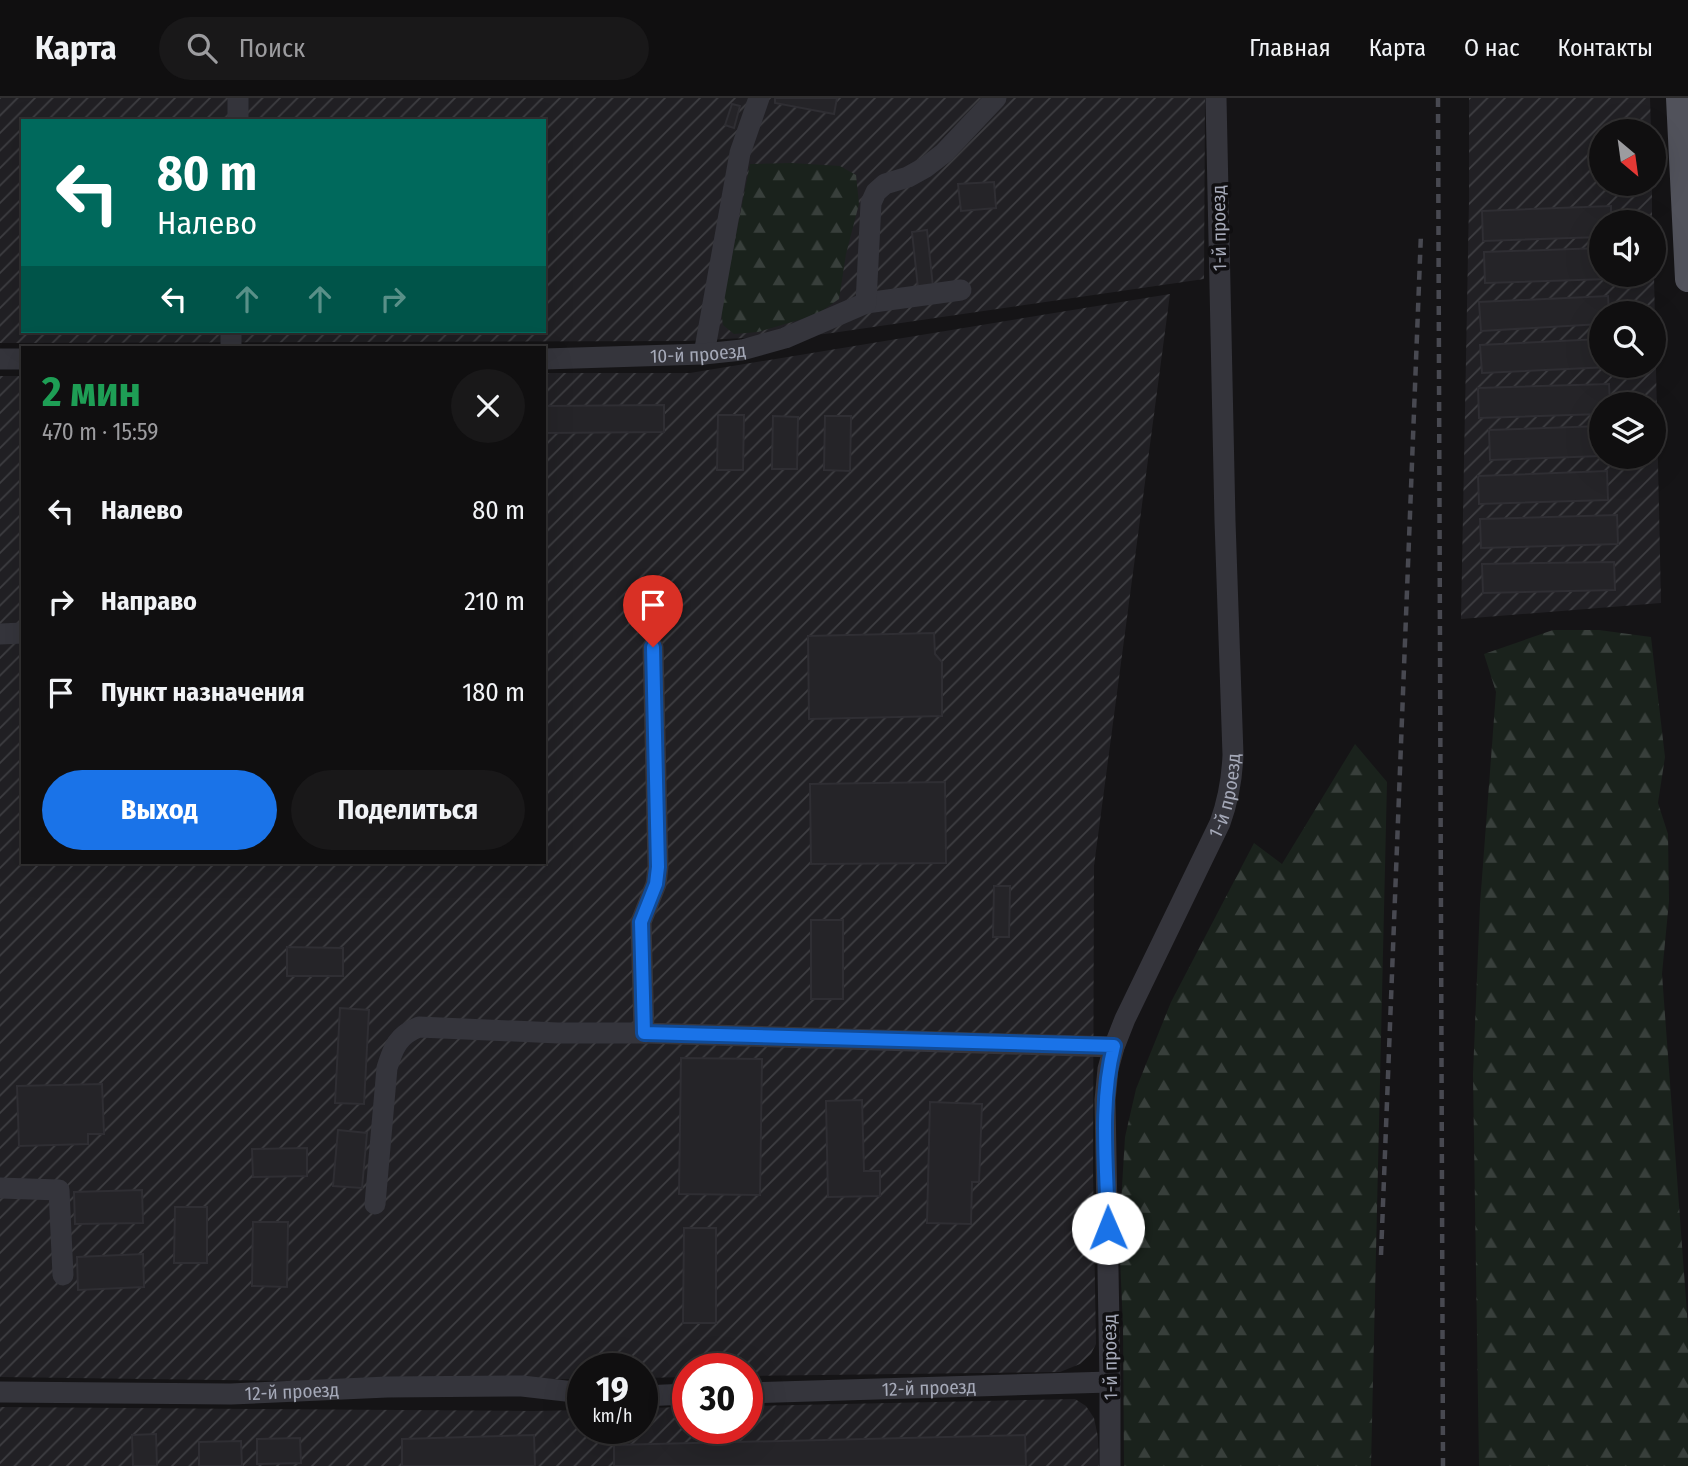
<!DOCTYPE html>
<html lang="ru">
<head>
<meta charset="utf-8">
<style>
	body { margin:0; font-family:"Fira Sans Condensed",sans-serif; background:#191819; color:#f1f3f6; height:100vh; display:flex; flex-direction:column; font-size:26px; white-space:nowrap }
	* { box-sizing:border-box; margin:0 }
	p { font-size:23px; color:#9c9c9f }
	.icon { flex:none; width:38px; height:38px; fill:none; stroke:currentColor; stroke-width:2; stroke-linecap:round; stroke-linejoin:round }
	.map { position:relative; flex:1; overflow:hidden }
	.panel { position:absolute; left:21px; top:248px; width:525px; height:518px; display:flex; flex-direction:column; background:#100f10; border-radius:0px; box-shadow:0 7px 28px #0002,0 0 0 2px #302f30 }
	.panel>* { flex:none }
	.top-card { position:absolute; left:21px; top:21px; width:525px; height:214px; border-radius:0px; box-shadow:0 7px 28px #0002,0 0 0 2px #302f30; background:#00695c; color:#fff; overflow:hidden }
	.needle { width:46px; rotate:151deg }
	.controls { position:absolute; left:1589px; top:21px; display:grid; gap:14px }
	.controls a { display:grid; place-items:center; width:77px; height:77px; border-radius:50%; background:#100f10; box-shadow:0 7px 28px #0002,0 0 0 2px #302f30; font-size:35px }
	.speed { position:absolute; left:567px; top:1255px; display:flex; gap:14px; font-size:35px; font-weight:700; text-align:center }
	.speed>* { display:grid; place-content:center; width:91px; height:91px; border-radius:50%; background:#100f10; box-shadow:0 7px 28px #0002,0 0 0 2px #302f30; line-height:1 }
	.speed small { font-size:18px; font-weight:400 }
	.speed .limit { border:10px solid #d22; background:#fff; color:#111 }
	.pin { position:absolute; display:grid; place-items:center; width:60px; height:60px; color:#fff; margin:-72px -30px; border-radius:50% 50% 50% 0; rotate:-45deg; box-shadow:0 0 7px #0007 }
	.pin .icon { rotate:45deg }
	.me { position:absolute; width:77px; margin:-38px; rotate:359deg; stroke-linejoin:round; filter:drop-shadow(0 0 5px #0008) }
	.turn { display:flex; align-items:center; gap:24px; height:147px; padding:0 21px; font-size:32px }
	.turn .icon { width:91px; height:91px; stroke-width:2.5 }
	.turn b { display:block; font-size:49px; line-height:60px }
	.lanes { display:flex; align-items:center; height:66px; padding:0 21px; background:#0003; justify-content:center; gap:35px; direction:ltr }
	.lanes .off { opacity:.35 }
	.round { display:grid; place-items:center; flex:none; width:74px; height:74px; border-radius:37px; background:#191819 }
	.head { display:flex; align-items:center; justify-content:space-between; height:119px; padding:0 21px }
	h1 { font-size:42px; font-weight:700; line-height:52px; color:#1e9e55 }
	.button { display:flex; gap:14px; margin-top:auto; padding:14px 21px }
	.button a { flex:1; height:80px; border-radius:42px; background:#1a73e8; color:#fff; font-size:28px; font-weight:700; line-height:80px; text-align:center }
	.button a+a { background:#191819; color:#f1f3f6 }
	ul { padding:0; list-style:none }
	li { display:flex; align-items:center; gap:21px; height:91px; padding:0 21px }
	li div { flex:1 }
	li b { display:block; font-size:26px }
	li em { font-style:normal }
	header { display:flex; align-items:center; gap:42px; box-sizing:border-box; height:98px; padding:0 35px; background:#100f10; border-bottom:2px solid #302f30 }
	header strong { font-size:33px }
	nav { display:flex; gap:38px; margin-inline-start:auto; font-size:24px }
	.search { width:490px; height:63px; background:#191819; display:flex; align-items:center; gap:18px; box-sizing:border-box; padding:0 24px; border-radius:38px; color:#9c9c9f; font-size:26px }
	.map>svg:first-child { display:block }
	.industrial { fill:url(#industrial-furrows); fill-rule:evenodd }
	.forest { fill:url(#forest-firs) }
	.building { fill:#252428; stroke:#2f2e33; stroke-width:2 }
	.lines { fill:none; stroke-linecap:round; stroke-linejoin:round }
	.minor { stroke:#35353c; stroke-width:21 }
	.major { stroke:#51525b; stroke-width:26 }
	.rail { stroke:#484951; stroke-width:4.5; stroke-dasharray:9 7; stroke-linecap:butt }
	.route-casing { stroke:#114b97; stroke-width:18 }
	.route { stroke:#1a73e8; stroke-width:12 }
	.labels { text-anchor:middle; dominant-baseline:central; stroke-width:7; stroke-linejoin:round; paint-order:stroke }
	.street-label { font-size:19px; fill:#a5a9b8; stroke:#100f11 }
</style>
</head>
<body>
<header>
<strong>Карта</strong>
<div class="search"><svg class="icon" aria-label="search" viewBox="0 0 24 24"><circle cx="10" cy="10" r="6"/><path d="M15 15l6 6"/></svg>Поиск</div>
<nav><a>Главная</a><a>Карта</a><a>О нас</a><a>Контакты</a></nav>
</header>
<div class="map">
<svg width="1688" height="1368" viewBox="0 0 1688 1368">
	<defs>
		<pattern id="industrial-furrows" width="10" height="10" patternUnits="userSpaceOnUse" patternTransform="scale(1.75)"><rect width="10" height="10" fill="#212024"/><path d="M-1 1l2-2M0 10L10 0M9 11l2-2" fill="none" stroke="#3e3e42"/></pattern>
		<pattern id="forest-firs" width="22" height="20" patternUnits="userSpaceOnUse" patternTransform="scale(1.75)"><rect width="22" height="20" fill="#1a221c"/><path d="M5 1l3.5 6h-7zM16 11l3.5 6h-7z" fill="#383f3b"/></pattern>
	</defs>
	<rect width="100%" height="100%" fill="#151416"/>
	<g class="industrial">
		<path d="M0 0H1205L1204 181 825 236 686 243 0 245ZM23 23H544V233H23Z"/>
		<path d="M1469 0H1650L1651 33H1601V86H1652V124H1601V177H1654L1661 505 1461 521 1469 103ZM1601 215H1654V268H1601ZM1601 306H1654V359H1601Z"/>
		<polygon points="1170,196 1094,768 1093,1073 1096,1246 1091,1256 1080,1266 1060,1274 747,1278 747,1270 688,1270 688,1279 642,1280 642,1270 583,1270 583,1281 356,1284 0,1279 0,278 23,278 23,765 544,765 544,275 690,275"/>
		<polygon points="1075,1301 1086,1308 1094,1320 1098,1339 1099,1368 0,1368 0,1309 533,1313 583,1312 583,1330 642,1330 642,1310 688,1309 688,1330 747,1330 747,1308"/>
	</g>
	<g class="forest">
		<polygon points="791,65 840,68 856,77 859,106 846,156 839,201 816,217 758,234 734,236 723,227 721,213 750,66"/>
		<polygon points="1553,532 1599,532 1651,539 1665,659 1658,705 1668,736 1669,803 1662,876 1688,1229 1688,1368 1479,1368 1473,976 1480,806 1496,594 1484,556"/>
		<polygon points="1355,646 1387,684 1371,1368 1124,1368 1123,1228 1119,1138 1125,1039 1136,991 1171,904 1254,745 1282,766"/>
	</g>
	<g class="building">
		<polygon points="775,0 837,0 834,16 775,5"/>
		<polygon points="732,6 740,8 734,30 725,27"/>
		<polygon points="994,84 996,110 961,113 958,86"/>
		<polygon points="1611,108 1611,124 1601,124 1601,139 1483,143 1482,113"/>
		<polygon points="927,132 933,189 918,190 912,134"/>
		<polygon points="1601,150 1601,177 1608,177 1608,181 1485,185 1484,154"/>
		<polygon points="1608,198 1609,215 1601,215 1601,226 1481,233 1479,204"/>
		<polygon points="1601,241 1601,268 1608,268 1609,269 1482,275 1480,247"/>
		<polygon points="1609,286 1610,306 1601,306 1601,316 1479,320 1478,290"/>
		<polygon points="664,307 664,334 544,335 544,308"/>
		<polygon points="718,317 744,317 743,372 717,372"/>
		<polygon points="773,318 798,319 797,371 772,371"/>
		<polygon points="825,318 851,318 850,373 824,372"/>
		<polygon points="1601,328 1601,358 1490,362 1489,332"/>
		<polygon points="1607,373 1608,402 1479,406 1478,378"/>
		<polygon points="1617,417 1618,446 1481,450 1480,421"/>
		<polygon points="1614,464 1615,492 1483,495 1482,466"/>
		<polygon points="934,535 935,556 942,564 942,618 809,621 808,538"/>
		<polygon points="945,684 946,765 811,766 810,686"/>
		<polygon points="994,788 1010,788 1009,839 993,839"/>
		<rect x="811" y="822" width="32" height="79"/>
		<polygon points="287,849 343,850 343,878 287,878"/>
		<polygon points="340,910 369,912 364,1006 335,1005"/>
		<polygon points="681,960 762,961 760,1097 679,1096"/>
		<polygon points="102,986 104,1036 88,1036 88,1046 19,1048 17,988"/>
		<polygon points="862,1002 864,1073 880,1073 880,1098 828,1099 826,1003"/>
		<polygon points="930,1004 982,1006 979,1084 972,1084 971,1126 927,1125"/>
		<polygon points="338,1032 367,1035 362,1090 333,1088"/>
		<polygon points="307,1050 307,1078 253,1079 252,1051"/>
		<polygon points="142,1092 143,1125 75,1126 74,1094"/>
		<polygon points="175,1109 207,1109 207,1165 174,1165"/>
		<polygon points="253,1124 288,1124 287,1189 252,1188"/>
		<polygon points="684,1130 716,1130 716,1225 683,1225"/>
		<polygon points="143,1156 144,1189 78,1192 77,1159"/>
		<polygon points="156,1336 157,1368 133,1368 132,1337"/>
		<polygon points="534,1337 535,1368 402,1368 402,1341"/>
		<polygon points="1025,1337 1026,1368 614,1368 614,1347"/>
		<polygon points="300,1340 301,1365 257,1366 257,1341"/>
		<polygon points="241,1343 242,1368 199,1368 199,1344"/>
	</g>
	<g class="lines">
		<g class="minor">
			<polyline points="238,23 238,0"/>
			<polyline points="866,205 961,192"/>
			<polyline points="231,250 231,233"/>
			<polyline points="704,256 740,55 759,0"/>
			<polyline points="0,261 23,261"/>
			<path id="s1" d="M544 261 704 256 742 252 785 240 866 205 871 105 876 94 885 86 908 79 926 69 944 55 996 0"/>
			<polyline points="0,536 23,535"/>
			<polyline points="653,549 658,769 656,786 641,824 644,935 1114,949"/>
			<polyline points="0,1090 59,1092 63,1177"/>
			<path d="M375 1106 387 970C393 950 398 937 419 929L558 935H644"/>
			<path id="s2" d="M0 1294 231 1296 387 1289 522 1288 583 1295"/>
			<path id="s3" d="M747 1295 1110 1284"/>
			<polyline points="642,1298 688,1296"/>
			<path id="s4" d="M1110 1368V1284L1105 1002 1108 971 1114 949 1125 921 1220 725C1228 703 1232 681 1233 657L1225 423 1216 0"/>
		</g>
		<polyline class="major" points="1679,0 1688,181"/>
		<g class="rail">
			<polyline points="1438,0 1443,1368"/>
			<polyline points="1381,1157 1421,135"/>
		</g>
	</g>
	<g class="lines">
		<g class="route-casing">
			<path id="route" d="M653 549 658 769 656 786 641 824 644 935 1114 948C1099 1007 1107 1070 1108 1130"/>
		</g>
		<use href="#route" class="route"/>
	</g>
	<g class="labels">
		<g class="street-label">
			<text transform="translate(1219 130) rotate(-91)">1-й проезд</text>
			<text stroke="none"><textPath href="#s1" startOffset="154">10-й проезд</textPath></text>
			<text stroke="none"><textPath href="#s4" startOffset="696">1-й проезд</textPath></text>
			<text transform="translate(1110 1259) rotate(-91)">1-й проезд</text>
			<text stroke="none"><textPath href="#s3" startOffset="182">12-й проезд</textPath></text>
			<text stroke="none"><textPath href="#s2" startOffset="292">12-й проезд</textPath></text>
		</g>
	</g>
</svg>
<div class="controls">
<a><svg class="needle" viewBox="-14 -14 28 28"><path d="M0-13l5 13h-10z" fill="#e53935"/><path d="M0 13l5-13h-10z" fill="#9c9c9f"/></svg></a>
<a><svg class="icon" aria-label="sound" viewBox="0 0 24 24"><path d="M4 9h4l5-4v14l-5-4H4zM17 9q2 3 0 6"/></svg></a>
<a><svg class="icon" aria-label="search" viewBox="0 0 24 24"><circle cx="10" cy="10" r="6"/><path d="M15 15l6 6"/></svg></a>
<a><svg class="icon" aria-label="layers" viewBox="0 0 24 24"><path d="M12 4l9 5-9 5-9-5zM3 14l9 5 9-5"/></svg></a>
</div>
<div class="speed"><div>19<small>km/h</small></div><div class="limit">30</div></div>
<div class="pin" style="left:653px;top:549px;background:#d93025"><svg class="icon" aria-label="arrive" viewBox="0 0 24 24"><path d="M6 21V4h12l-3 4 3 4H6"/></svg></div>
<svg class="me" style="left:1108px;top:1130px" viewBox="-20 -20 40 40"><circle r="19" fill="#fff"/><path d="M0-13L10 11 0 6-10 11z" fill="#1a73e8"/></svg>
<div class="top-card">
<div class="turn"><svg class="icon" aria-label="left" viewBox="0 0 24 24"><path d="M17 20v-9H6M10 6l-5 5 5 5"/></svg><div><b>80 m</b>Налево</div></div>
<div class="lanes"><svg class="icon" aria-label="left" viewBox="0 0 24 24"><path d="M17 20v-9H6M10 6l-5 5 5 5"/></svg><svg class="icon off" aria-label="ahead" viewBox="0 0 24 24"><path d="M12 20V5M6 11l6-6 6 6"/></svg><svg class="icon off" aria-label="ahead" viewBox="0 0 24 24"><path d="M12 20V5M6 11l6-6 6 6"/></svg><svg class="icon off" aria-label="right" viewBox="0 0 24 24"><path d="M7 20v-9h11M14 6l5 5-5 5"/></svg></div>
</div>
<section class="panel">
<div class="head"><div><h1>2 мин</h1><p>470 m · 15:59</p></div><a class="round"><svg class="icon" aria-label="close" viewBox="0 0 24 24"><path d="M6 6l12 12M18 6L6 18"/></svg></a></div>
<ul>
<li><svg class="icon" aria-label="left" viewBox="0 0 24 24"><path d="M17 20v-9H6M10 6l-5 5 5 5"/></svg><div><b>Налево</b></div><em>80 m</em></li>
<li><svg class="icon" aria-label="right" viewBox="0 0 24 24"><path d="M7 20v-9h11M14 6l5 5-5 5"/></svg><div><b>Направо</b></div><em>210 m</em></li>
<li><svg class="icon" aria-label="arrive" viewBox="0 0 24 24"><path d="M6 21V4h12l-3 4 3 4H6"/></svg><div><b>Пункт назначения</b></div><em>180 m</em></li>
</ul>
<div class="button"><a>Выход</a><a>Поделиться</a></div>
</section>
</div>
</body>
</html>
